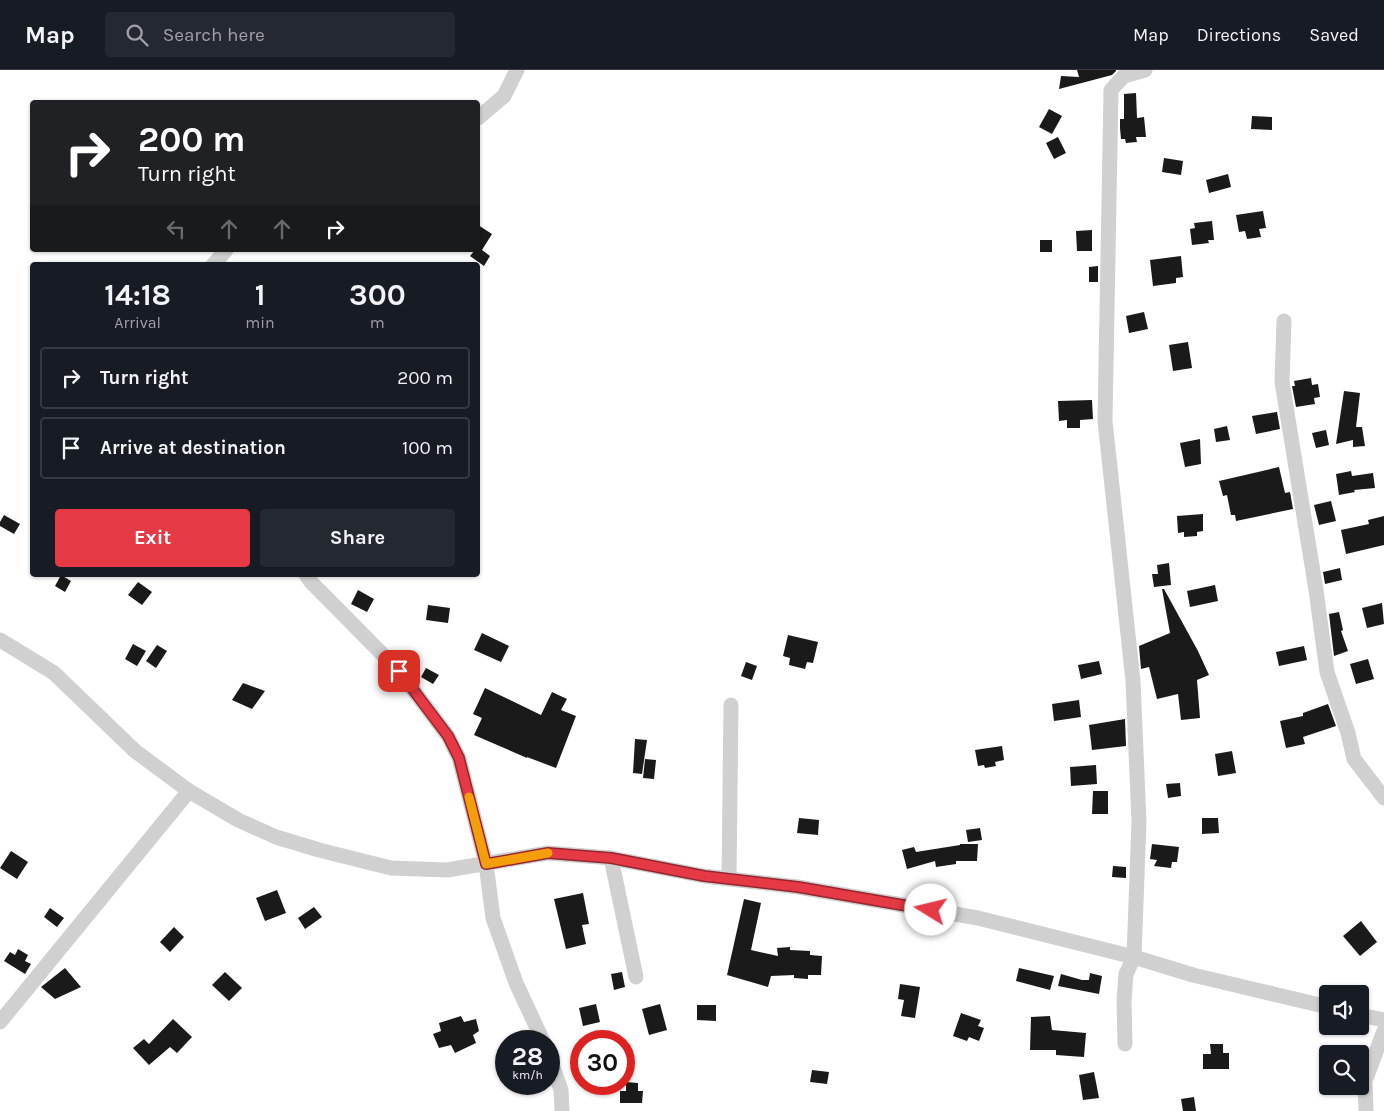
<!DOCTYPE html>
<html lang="en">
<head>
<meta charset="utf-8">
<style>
	body { margin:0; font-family:Karla,sans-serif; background:#242831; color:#f1f3f6; height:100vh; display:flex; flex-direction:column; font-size:19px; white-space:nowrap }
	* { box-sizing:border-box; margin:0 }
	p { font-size:16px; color:#9ea1a6 }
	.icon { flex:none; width:28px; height:28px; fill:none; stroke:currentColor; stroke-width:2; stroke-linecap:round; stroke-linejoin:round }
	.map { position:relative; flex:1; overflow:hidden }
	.panel { position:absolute; left:30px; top:192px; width:450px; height:315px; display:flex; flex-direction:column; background:#171b24; border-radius:5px; box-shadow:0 1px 4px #0004 }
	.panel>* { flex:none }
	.guide { position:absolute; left:30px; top:30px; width:450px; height:152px; border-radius:5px; box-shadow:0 1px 4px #0004; background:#202124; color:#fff; overflow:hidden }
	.fabs { position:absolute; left:1319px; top:915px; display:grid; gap:10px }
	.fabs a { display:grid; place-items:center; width:50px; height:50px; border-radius:5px; background:#171b24; box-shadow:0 1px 4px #0004; font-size:25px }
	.speed { position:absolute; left:495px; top:960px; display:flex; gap:10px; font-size:25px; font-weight:700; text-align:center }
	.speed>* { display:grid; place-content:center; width:65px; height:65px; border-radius:50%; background:#171b24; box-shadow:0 1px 4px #0004; line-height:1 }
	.speed small { font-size:12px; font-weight:400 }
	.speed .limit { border:8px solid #d22; background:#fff; color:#111 }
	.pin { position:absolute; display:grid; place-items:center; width:42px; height:42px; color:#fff; margin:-21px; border-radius:10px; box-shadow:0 2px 8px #0006 }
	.me { position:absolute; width:55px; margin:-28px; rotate:279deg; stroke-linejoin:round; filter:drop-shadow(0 0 4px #0008) }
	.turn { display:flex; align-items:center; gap:18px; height:105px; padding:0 25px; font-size:22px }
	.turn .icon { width:65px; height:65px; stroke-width:2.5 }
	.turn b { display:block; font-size:35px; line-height:42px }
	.lanes { display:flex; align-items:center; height:48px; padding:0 25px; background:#0003; justify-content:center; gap:25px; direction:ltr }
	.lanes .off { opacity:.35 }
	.eta { display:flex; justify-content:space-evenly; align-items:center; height:85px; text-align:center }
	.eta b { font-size:30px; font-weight:700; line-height:35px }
	.action { display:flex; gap:10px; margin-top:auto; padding:10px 25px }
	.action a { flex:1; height:58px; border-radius:5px; background:#e63946; color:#fff; font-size:20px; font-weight:700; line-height:58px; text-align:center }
	.action a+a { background:#242831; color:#f1f3f6 }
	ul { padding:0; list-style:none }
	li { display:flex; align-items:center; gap:15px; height:62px; margin:0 10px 8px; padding:0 15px; border:2px solid #363941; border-radius:5px }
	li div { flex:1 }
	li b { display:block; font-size:19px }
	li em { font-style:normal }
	header { display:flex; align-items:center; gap:30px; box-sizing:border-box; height:70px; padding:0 25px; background:#171b24; border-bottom:1px solid #363941 }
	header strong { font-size:24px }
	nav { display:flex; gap:28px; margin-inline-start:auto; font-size:18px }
	.search { width:350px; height:45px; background:#242831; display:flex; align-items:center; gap:12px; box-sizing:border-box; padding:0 18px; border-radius:5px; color:#9ea1a6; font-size:19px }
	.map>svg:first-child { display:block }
	.building { fill:#1a1a1a }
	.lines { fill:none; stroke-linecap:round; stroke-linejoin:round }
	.street { stroke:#d0d0d0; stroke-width:15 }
	.route-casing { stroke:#96252e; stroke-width:12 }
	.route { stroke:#e63946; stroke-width:9 }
	.slow { stroke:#f59e0b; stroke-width:9 }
</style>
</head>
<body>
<header>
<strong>Map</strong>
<div class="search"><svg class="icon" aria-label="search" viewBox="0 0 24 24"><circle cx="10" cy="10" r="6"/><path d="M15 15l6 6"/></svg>Search here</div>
<nav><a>Map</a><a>Directions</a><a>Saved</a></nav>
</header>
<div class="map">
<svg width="1384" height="1041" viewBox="0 0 1384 1041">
	<rect width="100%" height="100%" fill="#fff"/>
	<g class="building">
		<polygon points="1077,0 1116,0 1116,1 1112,5 1059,19 1061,6 1079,7"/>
		<polygon points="1136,23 1137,48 1144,47 1146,67 1136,67 1137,72 1126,73 1125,69 1121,69 1120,58 1120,49 1124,49 1124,24"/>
		<polygon points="1049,39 1062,46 1052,64 1039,57"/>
		<polygon points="1252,46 1272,47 1272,60 1251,59"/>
		<polygon points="1058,67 1066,83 1054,89 1046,73"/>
		<polygon points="1164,88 1183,91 1181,105 1162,102"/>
		<polygon points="1228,104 1231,117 1209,123 1206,110"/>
		<polygon points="1263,141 1266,158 1259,159 1261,167 1247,169 1245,161 1239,162 1236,145"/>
		<polygon points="1212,151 1214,170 1208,170 1209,173 1192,175 1190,159 1195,158 1194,153"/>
		<polygon points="478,155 492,164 482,180 490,186 484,196 470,186 475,180 478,180"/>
		<polygon points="1092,160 1092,181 1077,181 1076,161"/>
		<rect x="1040" y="170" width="12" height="12"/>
		<polygon points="1181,186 1183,207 1176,208 1176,213 1153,216 1150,190"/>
		<polygon points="1098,196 1098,212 1089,212 1089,197"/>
		<polygon points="1144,242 1148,259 1129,263 1126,246"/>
		<polygon points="1188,272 1192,298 1173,301 1169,275"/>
		<polygon points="1311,308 1312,315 1318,314 1320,327 1314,328 1315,334 1296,337 1292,316 1295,316 1294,311"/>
		<polygon points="1344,321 1360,323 1356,357 1362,357 1365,376 1353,377 1353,370 1336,374"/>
		<polygon points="1092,330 1093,349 1080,350 1080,358 1067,358 1067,350 1059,351 1058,331"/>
		<polygon points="1277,342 1280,359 1256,364 1252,346"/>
		<polygon points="1227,356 1230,370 1216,372 1214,359"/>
		<polygon points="1326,360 1329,375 1316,378 1312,363"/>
		<polygon points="1200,369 1201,394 1185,397 1180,373"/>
		<polygon points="1279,397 1285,423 1290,422 1293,439 1236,451 1235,445 1231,445 1227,425 1223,426 1219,411"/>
		<polygon points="1351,401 1352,406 1373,403 1375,418 1354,420 1355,422 1339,425 1336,404"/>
		<polygon points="1331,431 1336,451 1319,455 1314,435"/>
		<polygon points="1203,444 1203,461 1197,462 1197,466 1184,467 1184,462 1178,463 1177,446"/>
		<polygon points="4,445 20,454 14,464 0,456 0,452"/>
		<polygon points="1384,446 1384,475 1346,484 1341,460 1369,454 1368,450"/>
		<polygon points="1169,493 1171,515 1154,517 1152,504 1158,504 1157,495"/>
		<polygon points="1340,498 1342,510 1325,514 1323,502"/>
		<polygon points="61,505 71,511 65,522 55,516"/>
		<polygon points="138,512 152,522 142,535 128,525"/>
		<polygon points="1215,515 1218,531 1190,537 1187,521"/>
		<polygon points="1162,519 1164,519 1198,581 1209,605 1197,610 1200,648 1181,650 1178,624 1157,629 1149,597 1141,599 1139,576 1170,563"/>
		<polygon points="358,520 374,529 367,542 351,534"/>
		<polygon points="1382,533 1384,554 1367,558 1362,538"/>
		<polygon points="428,535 450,538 448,553 426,550"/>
		<polygon points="1339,542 1343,560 1341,561 1348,581 1334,586 1329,544"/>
		<polygon points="482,563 509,576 501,592 474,580"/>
		<polygon points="788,565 818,572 813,593 807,592 805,599 789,595 790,588 783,586"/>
		<polygon points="133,574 146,581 137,596 125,589"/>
		<polygon points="157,575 167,581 156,598 146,591"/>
		<polygon points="1304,576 1307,590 1279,596 1276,582"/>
		<polygon points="1368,589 1374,609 1356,614 1350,594"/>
		<polygon points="1099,591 1102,604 1081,609 1078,595"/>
		<polygon points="746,592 757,596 752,610 741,606"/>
		<polygon points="426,598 439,605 433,614 421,607"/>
		<polygon points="243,613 265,621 252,639 232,630"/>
		<polygon points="485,618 541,645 552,622 567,629 561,640 576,646 556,698 527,687 527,688 474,665 482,648 473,644"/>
		<polygon points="1079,630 1081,647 1054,651 1052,634"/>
		<polygon points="1328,634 1336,656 1303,667 1305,674 1286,678 1280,651 1303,646 1303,643"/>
		<polygon points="1125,649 1126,676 1092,680 1089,655"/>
		<polygon points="635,669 647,670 642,704 633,703"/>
		<polygon points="1002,676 1004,690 995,692 996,696 985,698 984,695 978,696 975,680"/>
		<polygon points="1232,681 1236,703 1218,706 1215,684"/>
		<polygon points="645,689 656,690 654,709 643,708"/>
		<polygon points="1096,695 1097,714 1071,716 1070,697"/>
		<polygon points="1180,713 1181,726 1168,728 1166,714"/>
		<polygon points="1093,721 1108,721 1108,744 1092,744"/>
		<polygon points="799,748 819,750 818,765 797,763"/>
		<polygon points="1202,748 1218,748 1219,763 1202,764"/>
		<polygon points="980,758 982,770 968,772 966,760"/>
		<polygon points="960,774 978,774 977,791 956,791 956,794 936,797 935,791 907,799 902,780 914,777 916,782 960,775"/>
		<polygon points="1152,774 1179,777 1177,792 1172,792 1171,798 1154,796 1157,790 1150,789"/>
		<polygon points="11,781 28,792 17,809 0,798"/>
		<polygon points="1113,796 1126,797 1126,808 1112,807"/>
		<polygon points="277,820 286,843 265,851 256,828"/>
		<polygon points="583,823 589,854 582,855 586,874 566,879 554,829"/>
		<polygon points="744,829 761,833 751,880 778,886 777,878 790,877 790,880 810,881 810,885 822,886 821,905 808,905 808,909 794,908 794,905 771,906 768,917 727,905"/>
		<polygon points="314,837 322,847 305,859 298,848"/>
		<polygon points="50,838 64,848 57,857 44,847"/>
		<polygon points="1361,851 1377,872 1360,886 1343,866"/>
		<polygon points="174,857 184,867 170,882 160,872"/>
		<polygon points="18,879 28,885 25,891 31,894 25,904 4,891 10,882 15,885"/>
		<polygon points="65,898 81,917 55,929 41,917"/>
		<polygon points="1019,898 1054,906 1050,920 1016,911"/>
		<polygon points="225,902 242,918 229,931 212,915"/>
		<polygon points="622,902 625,917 614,920 611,904"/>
		<polygon points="1090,903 1102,906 1099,924 1058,916 1061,904 1082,910 1089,910"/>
		<polygon points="900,914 920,917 915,948 901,946 904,930 898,929"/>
		<polygon points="596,934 600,952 583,956 579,938"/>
		<polygon points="660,934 667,960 649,965 642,939"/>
		<polygon points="697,935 716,935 716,951 697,950"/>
		<polygon points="961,943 981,950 978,956 984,958 979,971 969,967 967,971 953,966"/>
		<polygon points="461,946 464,952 476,949 479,961 473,965 476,973 455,983 451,975 439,978 433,964 441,961 439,953"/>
		<polygon points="1050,946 1052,960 1086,963 1084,987 1056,985 1056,980 1030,980 1031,947"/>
		<polygon points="173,949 192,967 177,983 170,977 149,995 133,978 144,969 149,974"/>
		<polygon points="1210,974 1223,974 1223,983 1229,983 1229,999 1203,999 1203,984 1211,984"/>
		<polygon points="812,1000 829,1002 827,1014 810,1012"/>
		<polygon points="1094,1002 1099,1028 1083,1030 1079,1005"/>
		<polygon points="626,1012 638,1013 638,1021 643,1021 642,1033 620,1033 620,1021 626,1021"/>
		<polygon points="1194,1027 1196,1041 1183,1041 1181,1029"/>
	</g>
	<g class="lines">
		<g class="street">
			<polyline points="478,48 504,26 517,0"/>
			<polyline points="213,195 226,180"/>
			<polyline points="1284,251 1282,312 1316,520 1327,602 1348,663 1354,689 1384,728"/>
			<polyline points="306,505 311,512 399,601 448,666 459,688 486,794 493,848 516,913 543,971"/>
			<polyline points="0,570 54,603 135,681 189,721 238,750 276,767 319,780 391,798 447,800 548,783 611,788 704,806 798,817 978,848 1134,887 1193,905 1328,937"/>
			<polyline points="611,788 636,907"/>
			<polyline points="729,809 731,635"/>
			<polyline points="1360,945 1384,950"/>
			<polyline points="0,952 189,721"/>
			<polyline points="1125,974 1124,931 1126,904 1134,887 1139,751 1133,611 1105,351 1111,20 1124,6 1145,0"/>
			<polyline points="549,986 561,1020 562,1041"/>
			<polyline points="1366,1041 1365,1011 1384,961"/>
		</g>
	</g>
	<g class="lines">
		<g class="route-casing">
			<polyline id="route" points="399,601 448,666 459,688 486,794 548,783 611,788 704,806 798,817 931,840"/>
		</g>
		<use href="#route" class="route"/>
		<polyline class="slow" points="469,727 486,794 548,783"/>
	</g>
</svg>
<div class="fabs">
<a><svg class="icon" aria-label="sound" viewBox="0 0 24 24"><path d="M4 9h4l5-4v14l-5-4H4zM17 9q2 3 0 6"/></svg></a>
<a><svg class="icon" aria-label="search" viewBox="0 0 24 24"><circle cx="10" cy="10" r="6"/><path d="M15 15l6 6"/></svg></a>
</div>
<div class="speed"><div>28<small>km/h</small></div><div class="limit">30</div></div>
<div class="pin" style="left:399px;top:601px;background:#d93025"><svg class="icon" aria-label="arrive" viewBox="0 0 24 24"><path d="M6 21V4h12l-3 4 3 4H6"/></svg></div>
<svg class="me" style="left:931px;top:840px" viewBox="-20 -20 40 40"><circle r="19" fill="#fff"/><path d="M0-13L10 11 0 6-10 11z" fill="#e63946"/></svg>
<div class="guide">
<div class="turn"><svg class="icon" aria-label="right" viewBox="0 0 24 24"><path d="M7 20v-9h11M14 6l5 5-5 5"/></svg><div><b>200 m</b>Turn right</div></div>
<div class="lanes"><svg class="icon off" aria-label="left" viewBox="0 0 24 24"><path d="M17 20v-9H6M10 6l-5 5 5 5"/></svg><svg class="icon off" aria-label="ahead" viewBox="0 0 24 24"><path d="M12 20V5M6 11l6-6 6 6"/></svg><svg class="icon off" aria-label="ahead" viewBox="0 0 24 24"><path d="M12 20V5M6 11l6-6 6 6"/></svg><svg class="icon" aria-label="right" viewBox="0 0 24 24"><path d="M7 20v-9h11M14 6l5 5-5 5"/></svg></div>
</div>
<section class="panel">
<div class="eta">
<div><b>14:18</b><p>Arrival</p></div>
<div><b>1</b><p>min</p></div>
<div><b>300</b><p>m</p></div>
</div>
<ul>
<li><svg class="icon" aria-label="right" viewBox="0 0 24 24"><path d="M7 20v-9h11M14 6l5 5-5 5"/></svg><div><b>Turn right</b></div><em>200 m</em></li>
<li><svg class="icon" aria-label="arrive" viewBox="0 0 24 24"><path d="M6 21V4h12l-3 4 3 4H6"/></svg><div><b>Arrive at destination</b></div><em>100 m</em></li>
</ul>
<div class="action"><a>Exit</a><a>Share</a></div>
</section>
</div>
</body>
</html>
